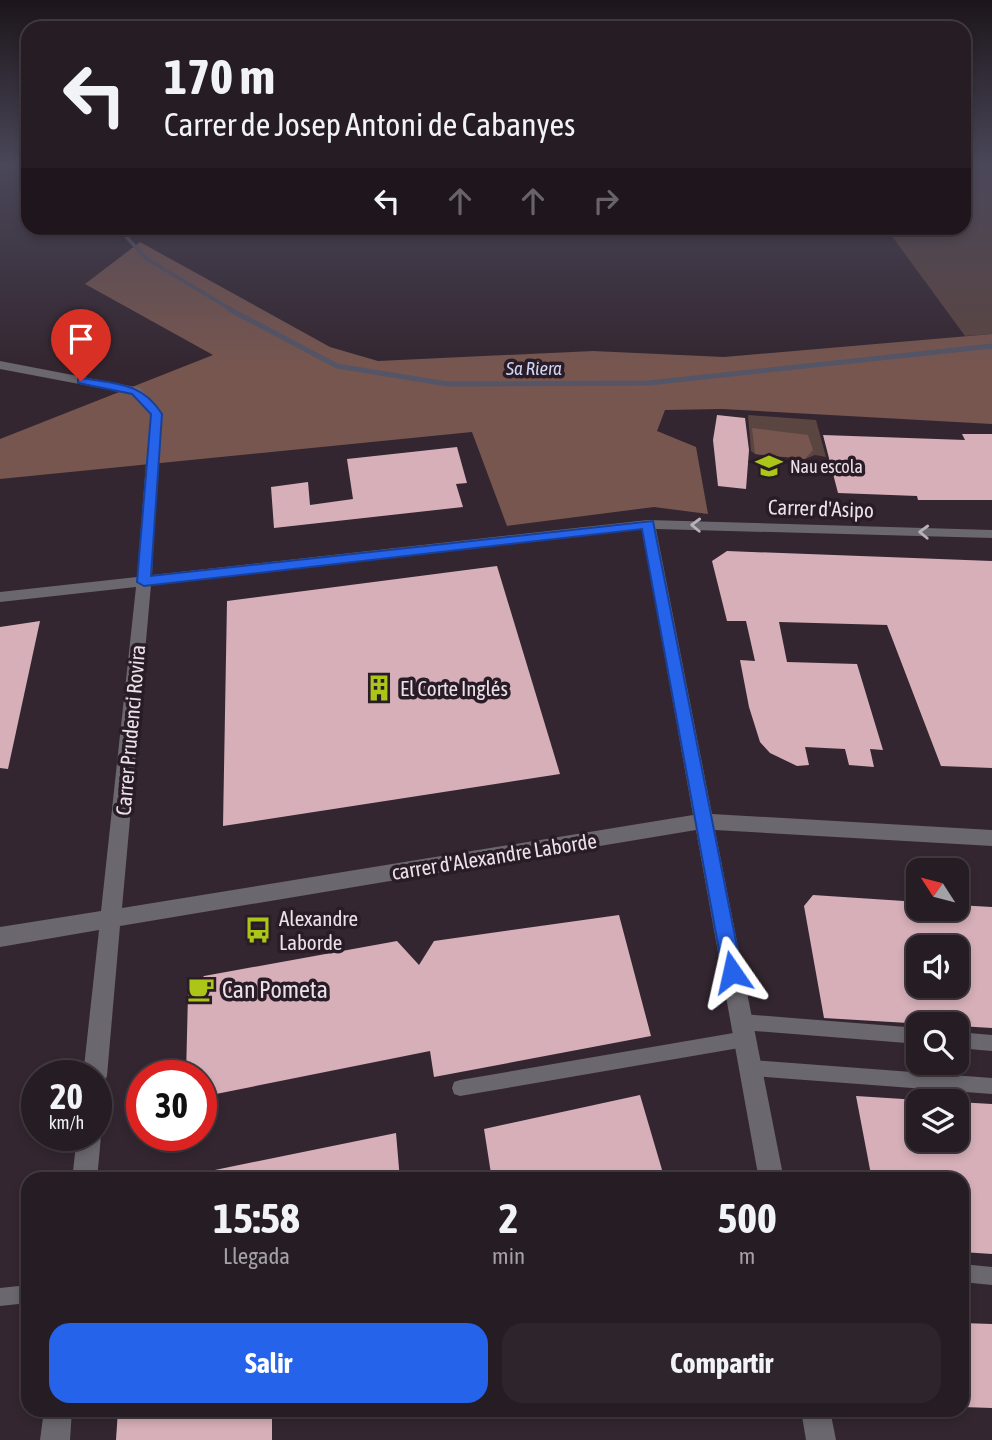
<!DOCTYPE html>
<html lang="es">
<head>
<meta charset="utf-8">
<style>
	body { margin:0; font-family:"Asap Condensed",sans-serif; background:#2e252c; color:#f1f3f6; height:100vh; display:flex; flex-direction:column; font-size:26px; white-space:nowrap }
	* { box-sizing:border-box; margin:0 }
	p { font-size:23px; color:#a4a1a6 }
	.icon { flex:none; width:38px; height:38px; fill:none; stroke:currentColor; stroke-width:2; stroke-linecap:round; stroke-linejoin:round }
	.map { position:relative; flex:1; overflow:hidden }
	.panel { position:absolute; left:21px; top:1172px; width:948px; height:245px; display:flex; flex-direction:column; background:#261c24; border-radius:21px; box-shadow:0 4px 10px #0003,0 0 0 2px #423a41 }
	.panel>* { flex:none }
	.banner { position:absolute; left:21px; top:21px; width:950px; height:214px; border-radius:21px; box-shadow:0 4px 10px #0003,0 0 0 2px #423a41; background:#261c24; color:#f1f3f6; overflow:hidden }
	.needle { width:46px; rotate:306deg }
	.fabs { position:absolute; left:906px; top:858px; display:grid; gap:14px }
	.fabs a { display:grid; place-items:center; width:63px; height:63px; border-radius:14px; background:#261c24; box-shadow:0 4px 10px #0003,0 0 0 2px #423a41; font-size:35px }
	.speed { position:absolute; left:21px; top:1060px; display:flex; gap:14px; font-size:35px; font-weight:700; text-align:center }
	.speed>* { display:grid; place-content:center; width:91px; height:91px; border-radius:50%; background:#261c24; box-shadow:0 4px 10px #0003,0 0 0 2px #423a41; line-height:1 }
	.speed small { font-size:18px; font-weight:400 }
	.speed .limit { border:10px solid #d22; background:#fff; color:#111 }
	.pin { position:absolute; display:grid; place-items:center; width:60px; height:60px; color:#fff; margin:-72px -30px; border-radius:50% 50% 50% 0; rotate:-45deg; box-shadow:0 0 7px #0007 }
	.pin .icon { rotate:45deg }
	.me { position:absolute; width:77px; margin:-38px; rotate:349deg; stroke-linejoin:round; filter:drop-shadow(0 0 5px #0008) }
	.turn { display:flex; align-items:center; gap:24px; height:147px; padding:0 28px; font-size:32px }
	.turn .icon { width:91px; height:91px; stroke-width:2.5 }
	.turn b { display:block; font-size:49px; line-height:60px }
	.lanes { display:flex; align-items:center; height:66px; padding:0 28px; background:#0003; justify-content:center; gap:35px; direction:ltr }
	.lanes .off { opacity:.35 }
	.eta { display:flex; justify-content:space-evenly; align-items:center; height:119px; text-align:center }
	.eta b { font-size:42px; font-weight:700; line-height:49px }
	.primary-button { display:flex; gap:14px; margin-top:auto; padding:14px 28px }
	.primary-button a { flex:1; height:80px; border-radius:21px; background:#2563eb; color:#fff; font-size:28px; font-weight:700; line-height:80px; text-align:center }
	.primary-button a+a { background:#2e252c; color:#f1f3f6 }
	.map>svg:first-child { display:block }
	.green { fill:#5b4541 }
	.forest { fill:#77564f }
	.lines { fill:none; stroke-linecap:round; stroke-linejoin:round }
	.stream-far1 { stroke:#555568; stroke-width:3.5 }
	.stream { stroke:#555568; stroke-width:5 }
	.building { fill:#d6afb8; fill-rule:evenodd }
	.lane { fill:#6a676e; fill-rule:evenodd }
	.street { fill:#6a676e; fill-rule:evenodd }
	.oneway { stroke:#b7b1b8 }
	.route { fill:#2563eb; stroke:#184099; stroke-width:2 }
	.labels { text-anchor:middle; dominant-baseline:central; stroke-width:7; stroke-linejoin:round; paint-order:stroke }
	.far-poi-label { font-size:18px; fill:#ebe2e9; stroke:#291c26; text-anchor:start }
	.far-water-label { font-size:19px; font-style:italic; fill:#cfd6f6; stroke:#291c26 }
	.street-label { font-size:21px; fill:#ebe2e9; stroke:#291c26 }
	.poi-label { font-size:21px; fill:#ebe2e9; stroke:#291c26; text-anchor:start }
	.near-poi-label { font-size:24px; fill:#ebe2e9; stroke:#291c26; text-anchor:start }
</style>
</head>
<body>
<div class="map">
<svg width="992" height="1440" viewBox="0 0 992 1440">
	<rect width="100%" height="100%" fill="#332630"/>
	<g class="green">
		<polygon points="964,164 992,164 992,334 965,336 886,228 964,228"/>
		<polygon points="748,415 816,420 826,457 815,455 805,459 755,454 751,451"/>
	</g>
	<g class="forest">
		<polygon points="140,242 330,347 378,361 593,351 724,357 992,334 992,424 722,409 665,410 657,431 696,447 708,514 654,507 507,526 472,432 0,479 0,439 213,355 85,284"/>
		<polygon points="752,428 808,435 813,450 805,459 755,454"/>
	</g>
	<g class="lines">
		<g class="stream-far1">
			<polyline points="5,164 28,168"/>
			<polyline points="118,228 147,259 232,310"/>
		</g>
		<polyline class="stream" points="229,309 337,366 447,384 649,383 992,346"/>
	</g>
	<g class="building">
		<polygon points="717,415 745,418 749,450 746,489 718,486 713,440"/>
		<polygon points="962,434 992,434 992,500 918,500 917,496 838,493 823,435 965,440"/>
		<polygon points="457,447 467,483 456,484 463,507 274,528 271,487 308,482 310,505 353,499 347,459"/>
		<polygon points="727,551 992,561 992,768 941,766 887,625 779,622 787,662 857,664 883,750 870,749 874,767 849,765 845,749 805,747 809,765 797,766 770,753 760,742 749,707 740,660 755,661 746,621 727,621 712,561"/>
		<polygon points="497,566 560,774 223,826 227,601"/>
		<polygon points="40,621 8,769 0,768 0,627"/>
		<path d="M813 895 919 902V908H957V905L992 907V1028L824 1018 804 906ZM919 947H957V985H919Z"/>
		<polygon points="619,915 651,1036 434,1077 430,1051 201,1097 201,1076 186,1076 188,994 204,976 397,941 419,965 434,941"/>
		<polygon points="640,1095 665,1180 492,1180 484,1129"/>
		<polygon points="856,1096 919,1100 919,1139 957,1139 957,1102 992,1104 992,1254 962,1252 962,1180 872,1180"/>
		<polygon points="396,1133 400,1180 211,1180 210,1171"/>
		<polygon points="962,1323 992,1324 992,1408 962,1407"/>
		<polygon points="118,1410 272,1410 272,1440 116,1440"/>
	</g>
	<g class="lines">
		<g class="lane">
			<polygon points="742,1014 919,1028 919,1044 742,1030 736,1027 734,1022 736,1017"/>
			<polygon points="745,1031 751,1033 753,1039 751,1045 745,1047 460,1096 454,1094 452,1088 454,1082 460,1080"/>
			<polygon points="957,1032 992,1035 992,1051 957,1048"/>
			<polygon points="751,1060 992,1078 992,1094 751,1076 745,1074 743,1068 745,1062"/>
			<polygon points="962,1264 992,1267 992,1285 962,1282"/>
			<polygon points="28,1285 28,1303 0,1306 0,1288"/>
		</g>
		<g class="street">
			<path d="M0 361 140 388 160 411 152 575 648 520 992 530V538L656 529 712 814 992 830V846L715 830 784 1180H759L696 830 120 926 107 1076 103 1084 96 1087V1076H83L99 930 0 947V927L101 911 136 587 0 602V592L137 577 150 414 132 394 0 369ZM642 529 693 815 122 908 151 585Z"/>
			<polygon points="96,1127 101,1136 97,1180 72,1180 77,1136 96,1136"/>
			<polygon points="44,1410 72,1410 70,1440 40,1440"/>
			<polygon points="801,1410 830,1410 836,1440 806,1440"/>
		</g>
	</g>
	<defs><path id="oneway-chevron" d="M-2-3.5L2.5 0L-2 3.5" fill="none" stroke-width="1.6" stroke-linecap="round" stroke-linejoin="round" transform="scale(1.75)"/></defs>
	<g class="oneway">
		<use href="#oneway-chevron" transform="translate(696 525) rotate(-178)"/>
		<use href="#oneway-chevron" transform="translate(924 532) rotate(-178)"/>
	</g>
	<linearGradient id="sky" x2="0" y2="1"><stop stop-color="#1c151a"/><stop offset="0.45" stop-color="#4a4759"/><stop offset="1" stop-color="#4a4759" stop-opacity="0"/></linearGradient>
	<rect width="992" height="366" fill="url(#sky)"/>
	<path class="route" d="M81 378C116 384 142 382 162 414L151 576 653 521 742 972 739 978 732 981 725 978 723 972 642 529 144 586 137 582 151 414 132 394 78 383V378Z"/>
	<defs>
		<g id="school-bare" transform="scale(2.1)"><path d="M0-5L7-2L0 1L-7-2ZM-4 1L0 2.5L4 1V4Q0 6-4 4Z" fill="#abc616" stroke="#291c26" stroke-width="2.5" paint-order="stroke"/></g>
		<g id="building-bare" transform="scale(2.1)"><path d="M-4-6H4V6H1V3H-1V6H-4ZM-2.5-4.3h1.7v1.8h-1.7ZM.8-4.3h1.7v1.8H.8ZM-2.5-1h1.7V.8h-1.7ZM.8-1h1.7V.8H.8Z" fill="#abc616" stroke="#291c26" stroke-width="2.5" paint-order="stroke"/></g>
		<g id="bus-bare" transform="scale(2.1)"><path d="M-5-6H5V4H4V6H2V4H-2V6H-4V4H-5ZM-3.5-4V0h7V-4ZM-3.5 1.2v1.5H-2V1.2ZM2 1.2v1.5H3.5V1.2Z" fill="#abc616" stroke="#291c26" stroke-width="2.5" paint-order="stroke"/></g>
		<g id="cafe-bare" transform="scale(2.1)"><path d="M-5.5-4.5H6V0H3Q3 3.5 0 3.5H-2.5Q-5.5 3.5-5.5 0ZM3-3.2v2h1.7v-2ZM-6 4.5H4V6H-6Z" fill="#abc616" stroke="#291c26" stroke-width="2.5" paint-order="stroke"/></g>
	</defs>
	<g fill-rule="evenodd">
		<use href="#school-bare" x="769" y="466"/>
		<use href="#building-bare" x="379" y="688"/>
		<use href="#bus-bare" x="258" y="930"/>
		<use href="#cafe-bare" x="201" y="989"/>
	</g>
	<g class="labels">
		<g class="far-poi-label">
			<text x="790" y="466">Nau escola</text>
		</g>
		<g class="far-water-label">
			<text x="534" y="368">Sa Riera</text>
		</g>
		<g class="street-label">
			<text transform="translate(821 508) rotate(2)">Carrer d'Asipo</text>
			<text transform="translate(130 730) rotate(-85)">Carrer Prudenci Rovira</text>
			<text transform="translate(494 856) rotate(-9)">carrer d'Alexandre Laborde</text>
		</g>
		<g class="poi-label">
			<text x="400" y="688">El Corte Inglés</text>
			<text x="279" y="918">Alexandre<tspan x="279" dy="24">Laborde</tspan></text>
		</g>
		<g class="near-poi-label">
			<text x="222" y="989">Can Pometa</text>
		</g>
	</g>
</svg>
<div class="fabs">
<a><svg class="needle" viewBox="-14 -14 28 28"><path d="M0-13l5 13h-10z" fill="#e53935"/><path d="M0 13l5-13h-10z" fill="#a4a1a6"/></svg></a>
<a><svg class="icon" aria-label="sound" viewBox="0 0 24 24"><path d="M4 9h4l5-4v14l-5-4H4zM17 9q2 3 0 6"/></svg></a>
<a><svg class="icon" aria-label="search" viewBox="0 0 24 24"><circle cx="10" cy="10" r="6"/><path d="M15 15l6 6"/></svg></a>
<a><svg class="icon" aria-label="layers" viewBox="0 0 24 24"><path d="M12 4l9 5-9 5-9-5zM3 14l9 5 9-5"/></svg></a>
</div>
<div class="speed"><div>20<small>km/h</small></div><div class="limit">30</div></div>
<div class="pin" style="left:81px;top:381px;background:#d93025"><svg class="icon" aria-label="arrive" viewBox="0 0 24 24"><path d="M6 21V4h12l-3 4 3 4H6"/></svg></div>
<svg class="me" style="left:732px;top:972px" viewBox="-20 -20 40 40"><path d="M0-17L14 15 0 8-14 15z" fill="#2563eb" stroke="#fff" stroke-width="4"/></svg>
<div class="banner">
<div class="turn"><svg class="icon" aria-label="left" viewBox="0 0 24 24"><path d="M17 20v-9H6M10 6l-5 5 5 5"/></svg><div><b>170 m</b>Carrer de Josep Antoni de Cabanyes</div></div>
<div class="lanes"><svg class="icon" aria-label="left" viewBox="0 0 24 24"><path d="M17 20v-9H6M10 6l-5 5 5 5"/></svg><svg class="icon off" aria-label="ahead" viewBox="0 0 24 24"><path d="M12 20V5M6 11l6-6 6 6"/></svg><svg class="icon off" aria-label="ahead" viewBox="0 0 24 24"><path d="M12 20V5M6 11l6-6 6 6"/></svg><svg class="icon off" aria-label="right" viewBox="0 0 24 24"><path d="M7 20v-9h11M14 6l5 5-5 5"/></svg></div>
</div>
<section class="panel">
<div class="eta">
<div><b>15:58</b><p>Llegada</p></div>
<div><b>2</b><p>min</p></div>
<div><b>500</b><p>m</p></div>
</div>
<div class="primary-button"><a>Salir</a><a>Compartir</a></div>
</section>
</div>
</body>
</html>
